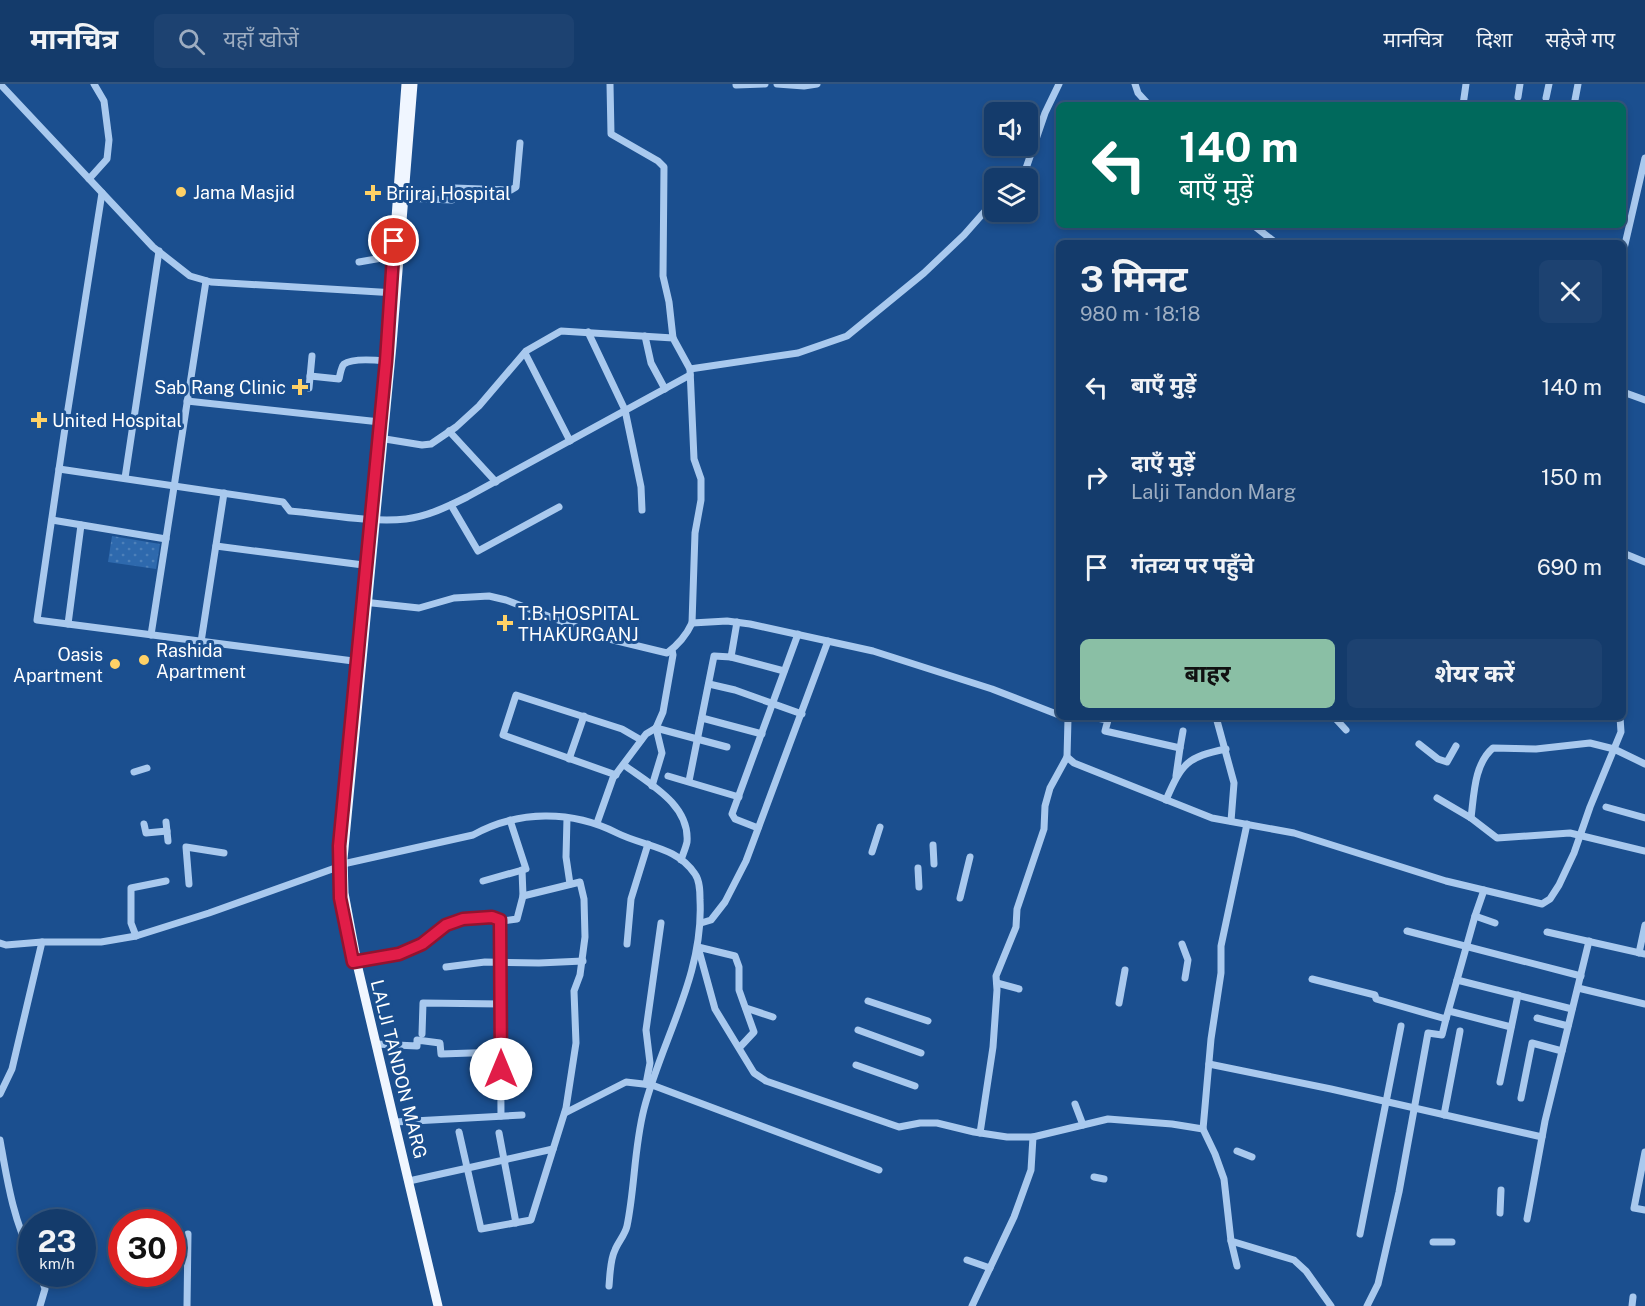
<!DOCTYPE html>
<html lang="hi">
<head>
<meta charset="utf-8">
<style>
	body { margin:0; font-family:"Public Sans","Noto Sans Devanagari",sans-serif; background:#1d4271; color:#f1f3f6; height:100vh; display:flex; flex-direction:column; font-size:22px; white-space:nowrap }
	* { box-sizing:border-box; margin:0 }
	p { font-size:20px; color:#9dadc1 }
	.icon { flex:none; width:33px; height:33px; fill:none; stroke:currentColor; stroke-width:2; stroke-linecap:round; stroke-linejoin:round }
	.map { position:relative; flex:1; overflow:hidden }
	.drawer { position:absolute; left:1056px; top:156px; width:570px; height:480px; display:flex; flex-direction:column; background:#143b6b; border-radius:9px; box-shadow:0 3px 9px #0003,0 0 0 2px #33557e }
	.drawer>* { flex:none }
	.banner { position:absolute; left:1056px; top:18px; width:570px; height:126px; border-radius:9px; box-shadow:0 3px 9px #0003,0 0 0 2px #33557e; background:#00695c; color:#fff; overflow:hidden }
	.buttons { position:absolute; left:984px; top:18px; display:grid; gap:12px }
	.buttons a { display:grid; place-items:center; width:54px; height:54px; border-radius:9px; background:#143b6b; box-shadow:0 3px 9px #0003,0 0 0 2px #33557e; font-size:30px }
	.speed { position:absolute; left:18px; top:1125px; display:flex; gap:12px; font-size:30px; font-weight:700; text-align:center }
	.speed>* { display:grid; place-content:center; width:78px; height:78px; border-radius:50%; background:#143b6b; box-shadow:0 3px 9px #0003,0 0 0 2px #33557e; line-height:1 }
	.speed small { font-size:15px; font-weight:400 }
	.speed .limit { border:9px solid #d22; background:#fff; color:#111 }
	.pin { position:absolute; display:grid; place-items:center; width:51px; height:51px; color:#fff; margin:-26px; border:3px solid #fff; border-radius:50%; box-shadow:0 2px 6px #0007 }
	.me { position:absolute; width:66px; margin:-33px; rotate:0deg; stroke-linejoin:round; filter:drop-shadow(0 0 4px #0008) }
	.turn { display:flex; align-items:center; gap:21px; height:126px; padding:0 24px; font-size:27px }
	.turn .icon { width:78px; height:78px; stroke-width:2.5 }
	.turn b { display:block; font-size:42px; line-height:51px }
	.round { display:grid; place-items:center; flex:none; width:63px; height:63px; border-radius:9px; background:#1d4271 }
	.head { display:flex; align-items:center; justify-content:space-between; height:102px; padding:0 24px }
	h1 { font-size:36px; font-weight:700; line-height:45px }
	.action { display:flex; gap:12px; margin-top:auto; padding:12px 24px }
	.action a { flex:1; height:69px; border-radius:9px; background:#8abfa5; color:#111; font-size:24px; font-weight:700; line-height:69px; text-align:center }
	.action a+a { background:#1d4271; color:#f1f3f6 }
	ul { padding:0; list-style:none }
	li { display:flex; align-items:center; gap:18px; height:90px; padding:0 24px }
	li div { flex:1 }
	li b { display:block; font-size:22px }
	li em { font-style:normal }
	header { display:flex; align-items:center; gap:36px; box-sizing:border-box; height:84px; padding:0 30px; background:#143b6b; border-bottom:2px solid #33557e }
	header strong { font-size:28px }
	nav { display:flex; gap:33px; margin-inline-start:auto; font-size:21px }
	.search { width:420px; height:54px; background:#1d4271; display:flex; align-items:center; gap:15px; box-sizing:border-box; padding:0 21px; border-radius:9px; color:#9dadc1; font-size:22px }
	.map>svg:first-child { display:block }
	.park { fill:url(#park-dots) }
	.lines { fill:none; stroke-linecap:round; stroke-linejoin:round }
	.minor { stroke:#a9c9ee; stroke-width:7 }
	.major { stroke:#f0f6ff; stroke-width:9 }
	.route-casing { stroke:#92132f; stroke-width:15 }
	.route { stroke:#e11d48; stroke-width:10 }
	.poi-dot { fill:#ffd166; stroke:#1b4f8f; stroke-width:2 }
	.labels { text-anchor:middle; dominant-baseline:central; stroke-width:6; stroke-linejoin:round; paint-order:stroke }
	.poi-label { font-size:18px; fill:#fff; stroke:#1b4f8f; text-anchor:start }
	.street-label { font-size:18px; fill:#fff; stroke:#1b4f8f }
</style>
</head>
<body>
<header>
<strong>मानचित्र</strong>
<div class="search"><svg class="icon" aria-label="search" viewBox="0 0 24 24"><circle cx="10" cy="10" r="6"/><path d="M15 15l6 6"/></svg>यहाँ खोजें</div>
<nav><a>मानचित्र</a><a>दिशा</a><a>सहेजे गए</a></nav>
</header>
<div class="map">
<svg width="1645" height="1222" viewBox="0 0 1645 1222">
	<defs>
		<pattern id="park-dots" width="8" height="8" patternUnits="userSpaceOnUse" patternTransform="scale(1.5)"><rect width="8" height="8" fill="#2e69ad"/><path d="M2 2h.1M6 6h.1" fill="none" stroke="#4d80b9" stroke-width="1.8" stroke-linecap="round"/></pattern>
	</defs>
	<rect width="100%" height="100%" fill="#1b4f8f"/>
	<polygon class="park" points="112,452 160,460 156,485 108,478"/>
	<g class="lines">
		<g class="minor">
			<polyline points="0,0 153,163 190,192 211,198 396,209"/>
			<polyline points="610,0 611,50 658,77 664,83 663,192 669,218 673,254"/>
			<polyline points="777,0 804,2 817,0"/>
			<polyline points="1135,0 1138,9 1149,21"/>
			<polyline points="736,1 765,0"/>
			<polyline points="1518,13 1520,0"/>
			<polyline points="1546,14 1549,0"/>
			<polyline points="1575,16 1578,0"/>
			<polyline points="1463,21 1466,0"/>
			<polyline points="1018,94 1023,93 1045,29 1059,0"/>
			<polyline points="89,95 107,75 109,56 104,17 94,0"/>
			<polyline points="102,109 65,344 37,536 361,578"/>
			<polyline points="404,114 452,116 454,104 511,106 516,103 520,59"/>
			<polyline points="1253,141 1276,159"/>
			<polyline points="1623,169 1645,74"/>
			<polyline points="359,178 393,172"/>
			<polyline points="588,248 625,326 641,403 642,426"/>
			<polyline points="645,252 651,279 665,305"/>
			<polyline points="525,269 570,357"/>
			<polyline points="690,285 798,269 847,252 924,189 964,151 994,117"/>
			<path d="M310 292 339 295C340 291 341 283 344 280 352 274 376 276 386 277"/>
			<polyline points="309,304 312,272"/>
			<polyline points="1623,308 1645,316"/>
			<polyline points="187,317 380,338"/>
			<polyline points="449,347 496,398"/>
			<path d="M59 385 283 418 290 427C326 430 371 439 406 435 428 432 447 423 467 413L690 291"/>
			<polyline points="125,394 159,167"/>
			<polyline points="451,421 478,467 559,423"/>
			<polyline points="52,436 166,455"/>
			<polyline points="216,462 371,482"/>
			<polyline points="1623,469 1645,478"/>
			<path d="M363 518 419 524 454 514 489 512 506 516 605 554 667 569C678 561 686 552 692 539L695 449 701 416V395L694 375 690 285 673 254 561 247 526 267 479 322 456 343 431 360 422 361 379 354"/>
			<polyline points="692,539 727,537 750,540 873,567 992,605 1059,631"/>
			<polyline points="68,540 81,441"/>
			<polyline points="151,551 206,197"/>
			<polyline points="201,558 224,409"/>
			<polyline points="731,573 784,587"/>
			<polyline points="709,600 735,606 802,630"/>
			<polyline points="1064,633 1068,635 1067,673 1074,679 1212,734 1294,749 1446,797 1542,820 1550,815 1559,801 1574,769 1590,723 1621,648 1620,633"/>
			<polyline points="1091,633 1108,636 1105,647 1180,664 1183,647"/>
			<polyline points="1216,633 1234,699 1231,737"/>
			<polyline points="1334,633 1346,646"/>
			<polyline points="702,634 762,650"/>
			<polyline points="656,644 727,663"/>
			<polyline points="1419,660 1438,675 1447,678 1456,662"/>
			<polyline points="569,675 584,632"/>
			<path d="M624 681C650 700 690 721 687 758 686 763 683 770 681 776"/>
			<polyline points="134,688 147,684"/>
			<polyline points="616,691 503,651 516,611 622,645 641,656"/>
			<polyline points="668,692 739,713"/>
			<polyline points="1176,692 1180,664"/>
			<polyline points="689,697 714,572 731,573 737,538"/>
			<polyline points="652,702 662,669 656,644"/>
			<polyline points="1437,714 1471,734 1497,754 1570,749 1645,767"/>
			<path d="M1166 716C1182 679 1187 673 1226 665"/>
			<polyline points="1606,723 1645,734"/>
			<polyline points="567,734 566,773 570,800"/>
			<path d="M1471 734C1474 711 1474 680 1493 664L1536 665 1590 659 1614 665 1645 680"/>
			<polyline points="166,738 168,757"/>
			<polyline points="597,739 613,694 646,650 656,644 663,628 673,571 672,566"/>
			<polyline points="144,740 146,749 167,747"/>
			<polyline points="1247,740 1221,862 1221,889 1211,955 1203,1045 1215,1070 1224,1095 1231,1157 1294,1176 1306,1187 1331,1222"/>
			<polyline points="758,744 735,735 732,730 798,550"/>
			<polyline points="933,761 934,780"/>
			<polyline points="872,768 880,743"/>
			<polyline points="918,784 919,803"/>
			<polyline points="483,797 526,785 510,736"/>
			<polyline points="189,800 186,763 224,769"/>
			<polyline points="960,814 970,773"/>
			<polyline points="1475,832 1495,839"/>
			<polyline points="500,836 501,1032"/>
			<polyline points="701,839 711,836 725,818 746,777 828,557"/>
			<polyline points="1407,847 1581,892"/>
			<polyline points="1547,848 1645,870"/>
			<polyline points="136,852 131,839 131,804 166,797"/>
			<polyline points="0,859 6,861 42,858"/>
			<polyline points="627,860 631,815 648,760"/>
			<polyline points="1182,860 1188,876 1185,894"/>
			<polyline points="1639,869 1645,841"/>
			<polyline points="353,878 399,870 422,860 446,841 463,835 492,833 503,837 517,835 523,812 522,786"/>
			<polyline points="446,883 485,878 539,879 583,877"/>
			<polyline points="1312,895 1375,911 1376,915 1446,935 1475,832 1484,806"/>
			<polyline points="1457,896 1572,925"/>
			<polyline points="997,899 1019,905"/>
			<polyline points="1578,904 1645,920"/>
			<polyline points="868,917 928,937"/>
			<polyline points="1119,919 1125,886"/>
			<polyline points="746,924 773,933"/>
			<polyline points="1449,927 1511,943"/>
			<polyline points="1537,934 1568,942"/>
			<polyline points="858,946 921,969"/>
			<polyline points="422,950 423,919 501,920"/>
			<polyline points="376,960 417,962 417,956 440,959 441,970 501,968"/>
			<polyline points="740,963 754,948 739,906 739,883 735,872 698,863 715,925 754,989 766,997 899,1043 920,1039 937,1039 974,1048 1007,1053 1033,1053 1108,1035 1172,1040 1203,1045"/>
			<polyline points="1209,980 1331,1005 1542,1053"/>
			<polyline points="856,981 915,1002"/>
			<polyline points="1500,998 1518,911"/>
			<polyline points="646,1000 650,979 646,946 661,839"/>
			<path d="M0 1010 12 985 42 858H101L136 852 209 829 338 783 343 780 473 751C518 726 572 726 617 749 645 763 676 762 695 790 700 797 700 808 700 816 704 891 662 955 644 1025 634 1064 635 1103 627 1142 625 1151 618 1158 615 1166 610 1176 610 1191 609 1202"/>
			<polyline points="1521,1014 1532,959 1562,967"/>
			<polyline points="1075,1020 1083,1041"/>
			<polyline points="565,1029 626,998 652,1001 879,1086"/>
			<polyline points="1444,1031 1460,947"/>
			<polyline points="395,1038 522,1031"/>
			<polyline points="459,1048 481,1145 531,1136 566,1024 576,959 574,907 580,891 585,853 584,815 580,798 523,812"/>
			<polyline points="499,1049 516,1139"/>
			<polyline points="980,1049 993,963 997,906 996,892 1016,843 1017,825 1044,745 1045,722 1050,704 1067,673"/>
			<path d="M0 1056C7 1095 13 1136 32 1172"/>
			<polyline points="1237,1067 1252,1073"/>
			<polyline points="1645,1068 1634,1124 1645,1126"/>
			<polyline points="1094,1093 1104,1095"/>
			<polyline points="409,1097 553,1065"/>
			<polyline points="1500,1129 1501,1106"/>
			<polyline points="1527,1135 1545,1037 1589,857"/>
			<polyline points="1360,1150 1401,942"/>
			<polyline points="1231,1157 1237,1182"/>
			<polyline points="1433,1158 1452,1158"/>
			<polyline points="967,1176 990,1184"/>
			<polyline points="40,1190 45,1205 40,1222"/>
			<polyline points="187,1222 188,1150"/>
			<polyline points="972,1222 1014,1133 1031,1086 1033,1053"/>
			<polyline points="1367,1222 1378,1200 1399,1108 1428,949 1442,951 1446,935"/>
			<polyline points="1632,1222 1633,1213"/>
		</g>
		<g class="major">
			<polyline points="413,0 392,261 343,775 344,809 358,884 438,1222"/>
			<polyline points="393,174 406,0"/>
		</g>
	</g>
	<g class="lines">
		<g class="route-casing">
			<polyline id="route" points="394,157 386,277 339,762 340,814 353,878 399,870 422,860 446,841 463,835 492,833 500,836 501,985"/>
		</g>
		<use href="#route" class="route"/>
	</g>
	<g class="poi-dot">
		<circle cx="181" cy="108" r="6"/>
		<path d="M370 100h6v6h6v6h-6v6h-6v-6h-6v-6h6z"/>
		<path d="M297 294h6v6h6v6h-6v6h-6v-6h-6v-6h6z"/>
		<path d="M36 327h6v6h6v6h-6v6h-6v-6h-6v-6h6z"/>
		<path d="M502 530h6v6h6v6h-6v6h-6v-6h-6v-6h6z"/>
		<circle cx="144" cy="576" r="6"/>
		<circle cx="115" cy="580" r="6"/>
	</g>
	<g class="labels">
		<g class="poi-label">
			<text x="193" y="108">Jama Masjid</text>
			<text x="386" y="109">Brijraj Hospital</text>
			<text x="286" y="303" text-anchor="end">Sab Rang Clinic</text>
			<text x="52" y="336">United Hospital</text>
			<text x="518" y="529">T.B. HOSPITAL<tspan x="518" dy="21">THAKURGANJ</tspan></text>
			<text x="156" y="566">Rashida<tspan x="156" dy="21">Apartment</tspan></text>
			<text x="103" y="570" text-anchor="end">Oasis<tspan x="103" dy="21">Apartment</tspan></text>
		</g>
		<g class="street-label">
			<text transform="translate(399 985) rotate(76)">LALJI TANDON MARG</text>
		</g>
	</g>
</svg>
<div class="buttons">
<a><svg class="icon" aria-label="sound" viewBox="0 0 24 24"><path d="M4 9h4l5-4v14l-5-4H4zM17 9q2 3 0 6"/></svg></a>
<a><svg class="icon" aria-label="layers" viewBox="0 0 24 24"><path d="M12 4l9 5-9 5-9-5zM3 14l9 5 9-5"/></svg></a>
</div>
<div class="speed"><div>23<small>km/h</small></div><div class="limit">30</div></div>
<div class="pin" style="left:394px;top:157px;background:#d93025"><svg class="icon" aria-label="arrive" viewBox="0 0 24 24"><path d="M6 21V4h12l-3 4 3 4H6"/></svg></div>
<svg class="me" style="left:501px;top:985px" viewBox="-20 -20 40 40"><circle r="19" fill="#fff"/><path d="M0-13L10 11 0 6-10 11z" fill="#e11d48"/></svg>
<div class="banner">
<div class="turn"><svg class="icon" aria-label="left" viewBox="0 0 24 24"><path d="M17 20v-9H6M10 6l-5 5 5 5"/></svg><div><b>140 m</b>बाएँ मुड़ें</div></div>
</div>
<section class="drawer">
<div class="head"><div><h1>3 मिनट</h1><p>980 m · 18:18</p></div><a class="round"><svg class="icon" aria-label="close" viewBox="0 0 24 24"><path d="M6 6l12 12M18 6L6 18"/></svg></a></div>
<ul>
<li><svg class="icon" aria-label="left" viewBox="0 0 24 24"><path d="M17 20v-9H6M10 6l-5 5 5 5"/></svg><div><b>बाएँ मुड़ें</b></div><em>140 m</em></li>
<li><svg class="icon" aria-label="right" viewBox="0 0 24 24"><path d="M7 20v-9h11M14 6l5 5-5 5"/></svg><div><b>दाएँ मुड़ें</b><p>Lalji Tandon Marg</p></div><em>150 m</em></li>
<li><svg class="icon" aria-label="arrive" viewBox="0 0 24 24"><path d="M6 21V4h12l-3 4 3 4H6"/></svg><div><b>गंतव्य पर पहुँचे</b></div><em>690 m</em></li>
</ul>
<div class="action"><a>बाहर</a><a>शेयर करें</a></div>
</section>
</div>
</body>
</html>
